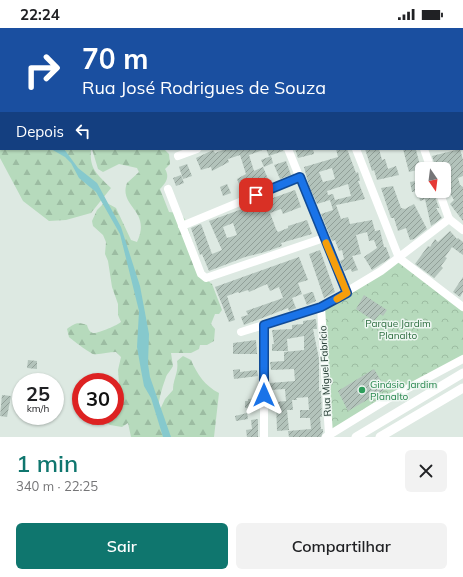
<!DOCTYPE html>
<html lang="pt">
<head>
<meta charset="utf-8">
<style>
	body { margin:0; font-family:Mulish,sans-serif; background:#f2f2f2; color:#202124; height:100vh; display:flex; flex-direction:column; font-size:15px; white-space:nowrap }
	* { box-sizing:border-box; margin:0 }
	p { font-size:13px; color:#757577 }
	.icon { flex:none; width:22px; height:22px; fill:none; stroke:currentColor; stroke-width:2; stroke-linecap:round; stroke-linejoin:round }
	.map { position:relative; height:409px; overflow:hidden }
	.sheet { display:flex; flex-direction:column; background:#fff; flex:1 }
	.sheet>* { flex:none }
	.hud { position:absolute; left:0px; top:0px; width:463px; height:122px; box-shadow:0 1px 3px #0004; background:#1a4fa0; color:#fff; overflow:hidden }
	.needle { width:26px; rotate:166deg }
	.fabs { position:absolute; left:415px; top:134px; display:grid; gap:8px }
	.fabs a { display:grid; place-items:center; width:36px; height:36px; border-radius:6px; background:#fff; box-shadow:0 1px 3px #0004; font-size:20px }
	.speed { position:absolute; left:12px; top:345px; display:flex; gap:8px; font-size:20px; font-weight:700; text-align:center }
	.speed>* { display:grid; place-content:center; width:52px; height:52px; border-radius:50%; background:#fff; box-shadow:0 1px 3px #0004; line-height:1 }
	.speed small { font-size:10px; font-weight:400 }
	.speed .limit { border:6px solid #d22; background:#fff; color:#111 }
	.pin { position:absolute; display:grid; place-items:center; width:34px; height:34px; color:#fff; margin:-17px; border-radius:8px; box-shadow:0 2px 6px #0006 }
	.me { position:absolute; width:44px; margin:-22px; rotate:0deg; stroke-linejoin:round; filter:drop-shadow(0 0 3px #0008) }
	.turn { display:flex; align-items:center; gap:14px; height:84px; padding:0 16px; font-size:18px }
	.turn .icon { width:52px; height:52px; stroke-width:2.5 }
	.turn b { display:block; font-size:28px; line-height:34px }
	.then { display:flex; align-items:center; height:38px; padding:0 16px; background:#0003; gap:8px; font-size:15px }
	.round { display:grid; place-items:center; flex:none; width:42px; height:42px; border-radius:6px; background:#f2f2f2 }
	.summary { display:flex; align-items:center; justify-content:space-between; height:68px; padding:0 16px }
	h1 { font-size:24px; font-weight:600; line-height:30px; color:#0f766e }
	.primary-button { display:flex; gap:8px; margin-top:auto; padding:8px 16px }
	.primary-button a { flex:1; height:46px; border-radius:6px; background:#0f766e; color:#fff; font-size:16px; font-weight:600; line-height:46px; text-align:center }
	.primary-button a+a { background:#f2f2f2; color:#202124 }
	.status { display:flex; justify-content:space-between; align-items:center; height:28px; padding:0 20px; background:#fff; direction:ltr }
	.status svg { height:11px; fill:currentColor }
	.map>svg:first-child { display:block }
	.grass { fill:#b6dabc }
	.forest { fill:url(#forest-firs) }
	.park { fill:url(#park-crowns) }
	.water { fill:#86c9cd }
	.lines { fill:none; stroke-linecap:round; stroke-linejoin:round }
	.stream { stroke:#86c9cd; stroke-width:2 }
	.building { fill:url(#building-hatch); fill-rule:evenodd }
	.minor { stroke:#fff; stroke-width:8 }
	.tertiary { stroke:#fff; stroke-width:9 }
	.route-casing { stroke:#114b97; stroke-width:10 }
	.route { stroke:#1a73e8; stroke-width:7 }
	.slow { stroke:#f59e0b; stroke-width:7 }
	.leisure-dot { fill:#2e9e5b; stroke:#edf6f1; stroke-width:1.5 }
	.labels { text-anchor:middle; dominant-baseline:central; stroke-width:3; stroke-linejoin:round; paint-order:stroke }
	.park-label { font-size:10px; fill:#2c6c3e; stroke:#edf6f1 }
	.street-label { font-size:10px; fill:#20372f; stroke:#edf6f1 }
	.leisure-label { font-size:10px; fill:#27864d; stroke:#edf6f1; text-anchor:start }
</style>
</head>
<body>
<div class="status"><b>22:24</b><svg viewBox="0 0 49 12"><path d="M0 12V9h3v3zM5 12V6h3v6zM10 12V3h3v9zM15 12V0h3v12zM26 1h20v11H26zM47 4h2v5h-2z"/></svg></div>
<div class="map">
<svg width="463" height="409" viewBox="0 0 463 409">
	<defs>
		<pattern id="forest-firs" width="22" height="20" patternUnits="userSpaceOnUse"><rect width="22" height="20" fill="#b6dabc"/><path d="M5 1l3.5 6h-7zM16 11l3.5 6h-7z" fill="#9cbca2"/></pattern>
		<pattern id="park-crowns" width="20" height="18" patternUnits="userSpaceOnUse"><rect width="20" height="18" fill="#b6dabc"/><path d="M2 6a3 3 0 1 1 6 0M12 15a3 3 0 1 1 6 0" fill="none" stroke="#9cbca2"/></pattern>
		<pattern id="building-hatch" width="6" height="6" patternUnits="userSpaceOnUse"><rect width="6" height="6" fill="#b3c3bb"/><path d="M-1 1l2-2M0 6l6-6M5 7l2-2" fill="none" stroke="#919f98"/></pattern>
	</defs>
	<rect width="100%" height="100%" fill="#dde9e2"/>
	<g class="grass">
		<polygon points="0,0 111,0 1,1 1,20"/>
		<rect x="216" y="0" width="247" height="1"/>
	</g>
	<g class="forest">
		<polygon points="64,0 216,0 64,1"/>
		<path d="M0 7 1 121H91C89 141 97 146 111 160L91 185 66 192 49 193 23 173 0 130Z"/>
		<path d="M92 121H164L169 126 170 136 165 141C170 149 166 155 160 161L169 184 179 185 185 191 199 234 208 253 212 256 222 282 219 286H215L211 296 215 301 214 313 207 317H200L199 321 191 325H171L173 338C171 342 167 346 166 349 161 362 158 375 157 388L165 371 173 362C173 351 179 344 177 333L183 328 191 332C197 346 205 358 219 365L214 409H131L128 395 122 399 110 397 103 392 104 388H115V372L116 373 120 369 118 342 121 329 116 324C108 324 100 327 93 326 90 325 72 312 69 309L67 301C75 295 78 294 87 297 88 300 89 304 93 305 97 306 118 297 121 294L118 287V276L112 259 108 233 105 226 106 214 103 207 93 198 92 193 97 182 103 176 107 175 116 180 131 212 137 214C152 182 118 179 127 155L139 144 137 140 119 136 103 144 98 141Z"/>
	</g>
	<polygon class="park" points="399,232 463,281 463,329 331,404 323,281"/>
	<polygon class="water" points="51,121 64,121 78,140 97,155 121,199 140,258 149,306 148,336 150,349 171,409 163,409 151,370 144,358 141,342 137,319 139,283 120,206 96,164 79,150 71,135 65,129"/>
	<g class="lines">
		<polyline class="stream" points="167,1 168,0"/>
	</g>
	<g class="building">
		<polygon points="226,121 265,121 249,127 254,143 263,139 268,151 241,161 237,151 246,146 240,127 228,131 229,134 212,143 211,139 201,142 196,130 213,122 215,125"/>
		<polygon points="266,121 283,121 283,123 269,128"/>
		<polygon points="295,121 313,121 314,126 298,130"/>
		<path d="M336 121H347L356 145 358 144 360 153H358L365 171 336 177 341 191 348 189 350 196 372 192 375 203 380 202 384 219H386L389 227 390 230 372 242 364 229 377 220 374 212 369 213 367 204 356 207 361 226 352 228 358 242 352 244 351 241 344 243 340 233 344 231 342 222 339 223 335 212 332 213 321 186 333 182 330 172 317 176 309 158 304 139 338 129ZM332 140 335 151 323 154 319 144ZM348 156 351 168 335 172 333 166 328 167 327 163Z"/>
		<polygon points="365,121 379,121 382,132 385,131 388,141 396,138 399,147 377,152 374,142 372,143"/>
		<polygon points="403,121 416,122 421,141 409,144"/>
		<polygon points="460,121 463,132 463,148 458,150 460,157 463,159 463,193 450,176 454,172 448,162 445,163 444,161 444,141 436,141 432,128"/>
		<polygon points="271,128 273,135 264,139 261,132"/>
		<polygon points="286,133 291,147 280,151 274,137"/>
		<polygon points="187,136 192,148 183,151 179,139"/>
		<polygon points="181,147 184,155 176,158 173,150"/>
		<polygon points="422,152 422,163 433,163 439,180 436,180 442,190 431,198 425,171 420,173 418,163 412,164 410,154"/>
		<polygon points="227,156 231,165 223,168 220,159"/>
		<polygon points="393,158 401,180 405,181 414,176 427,201 414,211 410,212 406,200 398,203 394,190 391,190 381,160"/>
		<path d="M295 162 301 179 283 186 281 181 270 185 276 201 278 204 288 200V198L307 192 312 206 281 215 282 218 265 224 245 229 209 243 202 226 200 227 191 200 201 196 212 226 222 222 209 193ZM233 195 237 207 227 210 223 199Z"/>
		<polygon points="450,203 457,211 458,210 463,214 463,227 452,219 445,229 447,230 441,238 443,240 434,250 415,236 428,218 430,219 435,211 438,214"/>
		<polygon points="320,222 335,264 324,270 309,226"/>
		<polygon points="299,229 308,252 298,255 302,266 292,270 296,280 289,283 288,280 244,297 241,289 248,287 246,283 283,270 279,259 270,263 267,256 249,264 248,262 239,265 238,264 227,268 235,292 229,294 215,259"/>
		<polygon points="463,249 463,264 460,269 453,264"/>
		<polygon points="311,264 313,264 316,273 307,277 303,267"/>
		<polygon points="364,267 387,282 383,288 380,286 374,293 356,281"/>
		<polygon points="316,291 317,301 313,301 319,331 319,363 321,363 322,389 320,389 321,401 323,401 323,404 321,409 289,409 288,403 311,401 310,390 300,390 300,382 309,382 308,369 296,370 297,372 292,372 293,382 287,382 289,402 277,403 276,374 286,373 285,361 270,362 270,355 295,353 294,341 271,342 270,334 284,333 284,324 304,322 304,308 287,311 288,323 272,323 272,316 274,316 272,302 292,301 292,297 303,296 303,293"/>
		<polygon points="256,312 257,326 233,326 233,315"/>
		<polygon points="28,332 37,333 37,341 27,340"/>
		<polygon points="240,341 240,344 257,342 258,348 234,351 233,342"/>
		<polygon points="374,341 386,361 348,383 338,363"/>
		<polygon points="2,367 11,368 7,389 0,388"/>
		<polygon points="258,370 258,379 245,380 245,373 248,373 248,371"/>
		<polygon points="247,385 248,391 236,393 235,388"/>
		<polygon points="258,391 258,409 247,409 246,402 252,401 251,392"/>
	</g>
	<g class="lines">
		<g class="minor">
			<polyline points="462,44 463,46"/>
			<polyline points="288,121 347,265"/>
			<polyline points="356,121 399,230 463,279"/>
			<polyline points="424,121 431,141"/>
			<polyline points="178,128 197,121"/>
			<polyline points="168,161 201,246 206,250 324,210"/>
			<polyline points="439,163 449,191"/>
			<polyline points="449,191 463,202"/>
			<polyline points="182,198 300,149"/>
			<polyline points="321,279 329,407"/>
			<polyline points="264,297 264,409"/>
			<polyline points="241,304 321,279 381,243 449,191"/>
			<polyline points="326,409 386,372 463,331"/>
		</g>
		<g class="tertiary">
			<polyline points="356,409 463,345"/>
			<polyline points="380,409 463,360"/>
		</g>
	</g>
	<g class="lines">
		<g class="route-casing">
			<polyline id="route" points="256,167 300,149 347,265 321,279 264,297 264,367"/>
		</g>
		<use href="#route" class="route"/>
		<polyline class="slow" points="326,215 347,265 337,271"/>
	</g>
	<circle class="leisure-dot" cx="362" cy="362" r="4"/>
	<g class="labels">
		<g class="park-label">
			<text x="398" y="295">Parque Jardim<tspan x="398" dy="12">Planalto</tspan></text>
		</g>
		<g class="street-label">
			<text transform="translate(325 343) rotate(-93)">Rua Miguel Fabrício</text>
		</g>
		<g class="leisure-label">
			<text x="370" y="356">Ginásio Jardim<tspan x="370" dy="12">Planalto</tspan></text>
		</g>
	</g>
</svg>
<div class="fabs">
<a><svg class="needle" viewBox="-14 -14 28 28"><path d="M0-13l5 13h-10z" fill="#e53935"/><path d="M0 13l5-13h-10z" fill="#757577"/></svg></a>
</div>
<div class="speed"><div>25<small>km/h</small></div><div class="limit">30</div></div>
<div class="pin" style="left:256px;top:167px;background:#d93025"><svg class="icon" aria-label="arrive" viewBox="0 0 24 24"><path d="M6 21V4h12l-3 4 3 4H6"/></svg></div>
<svg class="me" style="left:264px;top:367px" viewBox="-20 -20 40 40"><path d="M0-17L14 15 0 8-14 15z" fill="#1a73e8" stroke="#fff" stroke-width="4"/></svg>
<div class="hud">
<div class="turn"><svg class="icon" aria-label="right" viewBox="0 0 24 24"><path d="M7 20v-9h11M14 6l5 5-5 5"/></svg><div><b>70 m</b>Rua José Rodrigues de Souza</div></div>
<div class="then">Depois<svg class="icon" aria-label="left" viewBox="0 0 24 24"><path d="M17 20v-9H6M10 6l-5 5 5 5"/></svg></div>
</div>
</div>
<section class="sheet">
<div class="summary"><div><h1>1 min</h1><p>340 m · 22:25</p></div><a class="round"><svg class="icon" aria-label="close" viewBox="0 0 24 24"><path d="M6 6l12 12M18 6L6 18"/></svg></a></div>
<div class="primary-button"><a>Sair</a><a>Compartilhar</a></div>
</section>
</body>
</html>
